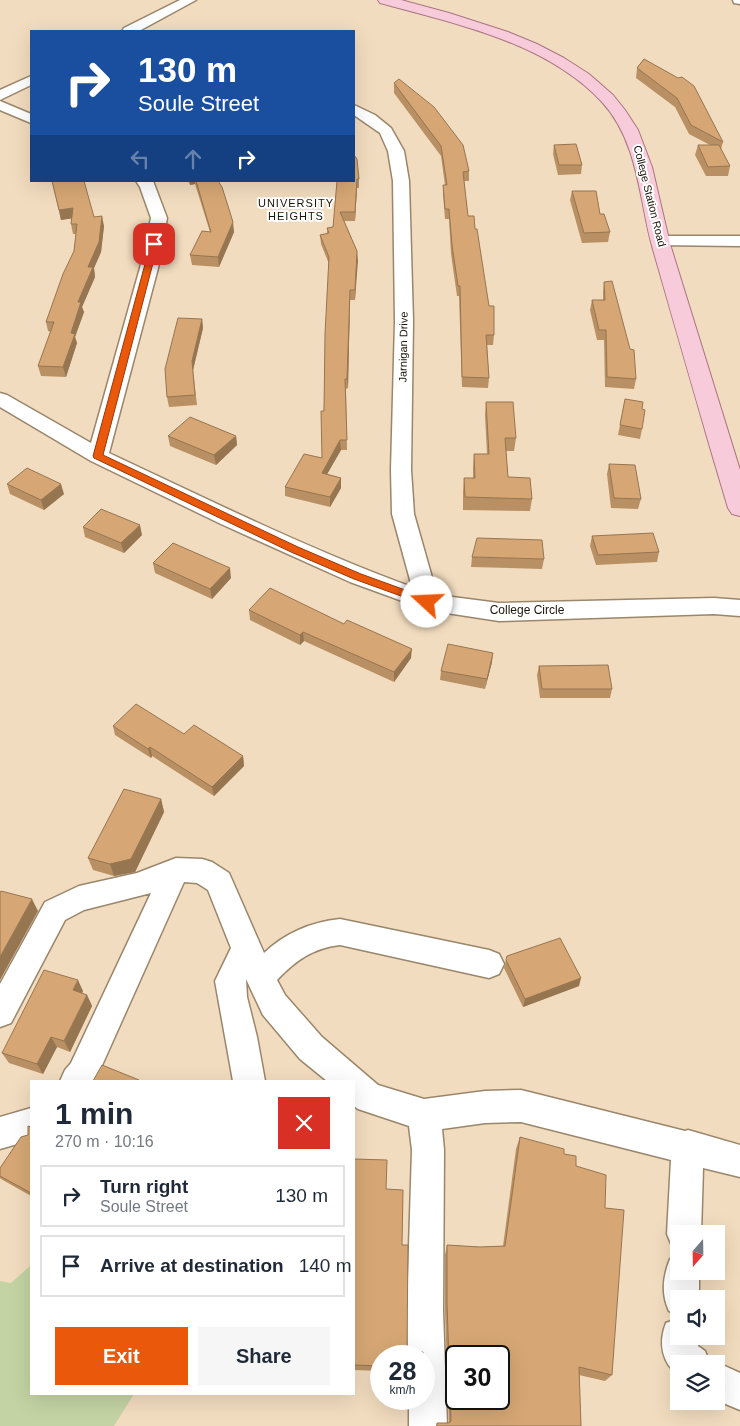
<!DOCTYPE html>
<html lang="en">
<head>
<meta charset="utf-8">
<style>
	body { margin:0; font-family:Helvetica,sans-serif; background:#f6f6f7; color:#1f2937; height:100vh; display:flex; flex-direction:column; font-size:19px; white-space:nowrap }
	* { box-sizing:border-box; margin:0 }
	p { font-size:16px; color:#747a83 }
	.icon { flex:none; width:28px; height:28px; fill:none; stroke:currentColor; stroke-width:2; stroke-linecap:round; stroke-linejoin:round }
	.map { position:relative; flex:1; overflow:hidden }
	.panel { position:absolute; left:30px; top:1080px; width:325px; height:315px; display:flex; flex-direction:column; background:#fff; border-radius:0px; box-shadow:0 5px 20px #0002 }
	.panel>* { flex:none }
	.banner { position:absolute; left:30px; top:30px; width:325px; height:152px; border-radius:0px; box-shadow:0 5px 20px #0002; background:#1a4fa0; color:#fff; overflow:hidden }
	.needle { width:32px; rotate:200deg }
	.controls { position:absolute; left:670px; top:1225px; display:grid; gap:10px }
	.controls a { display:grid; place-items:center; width:55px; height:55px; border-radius:0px; background:#fff; box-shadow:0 5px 20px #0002; font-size:25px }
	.speed { position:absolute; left:370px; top:1345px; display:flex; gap:10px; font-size:25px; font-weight:700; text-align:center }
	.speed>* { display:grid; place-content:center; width:65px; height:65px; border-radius:50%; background:#fff; box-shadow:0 5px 20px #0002; line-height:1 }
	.speed small { font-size:12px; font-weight:400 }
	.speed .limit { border:2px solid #111; border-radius:8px; background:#fff; color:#111 }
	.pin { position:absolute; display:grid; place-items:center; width:42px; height:42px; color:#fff; margin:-21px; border-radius:10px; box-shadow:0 2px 8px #0006 }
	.me { position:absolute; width:55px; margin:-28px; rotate:290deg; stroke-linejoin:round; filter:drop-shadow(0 0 4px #0008) }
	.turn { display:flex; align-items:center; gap:18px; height:105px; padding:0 25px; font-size:22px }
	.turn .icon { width:65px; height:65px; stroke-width:2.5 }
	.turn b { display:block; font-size:35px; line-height:42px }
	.lanes { display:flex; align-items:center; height:48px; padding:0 25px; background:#0003; justify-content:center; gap:25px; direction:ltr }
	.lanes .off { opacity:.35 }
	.round { display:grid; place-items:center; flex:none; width:52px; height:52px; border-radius:0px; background:#f6f6f7 }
	.overview { display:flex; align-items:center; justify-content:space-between; height:85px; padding:0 25px }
	h1 { font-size:30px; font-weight:600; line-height:38px }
	.action { display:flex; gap:10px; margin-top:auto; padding:10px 25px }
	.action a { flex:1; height:58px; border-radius:0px; background:#ea580c; color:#fff; font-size:20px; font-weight:600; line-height:58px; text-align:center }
	.action a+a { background:#f6f6f7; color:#1f2937 }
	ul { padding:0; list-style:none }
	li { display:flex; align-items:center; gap:15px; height:62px; margin:0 10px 8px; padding:0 15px; border:2px solid #e0e1e3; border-radius:0px }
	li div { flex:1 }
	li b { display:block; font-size:19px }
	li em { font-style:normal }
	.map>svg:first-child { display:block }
	.green { fill:#c3d3a3 }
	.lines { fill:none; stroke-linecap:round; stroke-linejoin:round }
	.minor-casing { stroke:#9a866b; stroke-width:3 }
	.major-casing { stroke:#a87582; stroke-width:2 }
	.minor { fill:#fff; fill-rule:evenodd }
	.major { fill:#f8cbda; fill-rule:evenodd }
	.wall { fill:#b89064 }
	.shaded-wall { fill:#967551 }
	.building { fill:#d6a774; stroke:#967551; fill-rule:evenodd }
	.route { fill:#ea580c; stroke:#983908 }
	.labels { text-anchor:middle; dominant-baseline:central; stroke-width:4; stroke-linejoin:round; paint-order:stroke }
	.far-street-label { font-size:11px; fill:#1c140a; stroke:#fff }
	.far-neighbourhood-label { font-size:11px; letter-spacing:1px; fill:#1c140a; stroke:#fff }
	.street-label { font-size:12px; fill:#1c140a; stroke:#fff }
</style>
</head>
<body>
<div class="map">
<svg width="740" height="1426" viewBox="0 0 740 1426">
	<rect width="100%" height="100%" fill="#f2dcbf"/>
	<polygon class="green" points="31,1265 31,1394 134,1394 114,1426 0,1426 0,1281 11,1283"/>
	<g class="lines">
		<g class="minor-casing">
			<g id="minor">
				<polygon points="180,0 196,0 139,31 122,31 124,28"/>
				<polygon points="733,0 740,0 740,4 734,3"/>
				<polygon points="31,76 31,85 0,100 0,90"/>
				<polygon points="0,101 31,114 31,123 0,110"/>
				<path d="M354 105 375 115 391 128 404 151 409 181 413 321 411 470 414 514 437 595 499 603 714 598 740 600V616L714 614 499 621 427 610 350 582 221 524 91 461 0 407V393L7 395 91 443 140 268 151 218 140 187 136 181H153L167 218 158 268 109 453C209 500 308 549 412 587L392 514 391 470 395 321 393 181 388 151 380 133 354 115Z"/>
				<polygon points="661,236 740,236 740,246 655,245 653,241 655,237"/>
				<path d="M176 858 202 859 212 862 229 873 264 953C285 933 311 922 340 919L489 950 499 954 504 964 499 974 489 978 340 945C313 948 295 961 277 980L285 995 322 1037 378 1085 424 1099 485 1091 521 1090 685 1131 688 1130 740 1145V1177L703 1168 701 1234H679V1249L672 1246 667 1234 671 1160 521 1122 485 1123 442 1129 444 1150 443 1311 447 1426H409V1399H424V1356H408L407 1311 412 1150 409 1126 358 1109 354 1106V1081H327L300 1059 263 1015 246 979 247 997 257 1037 265 1081H233L215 981 231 948 208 890 197 883 184 882 95 1081H60L65 1070 71 1063 151 893 84 910 65 920 11 1023 0 1027V984L45 902 79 886 137 873Z"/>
				<polygon points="31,1108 31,1140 0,1149 0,1117"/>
				<path d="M679 1255V1271H699V1299H679V1316L669 1311C661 1294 663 1276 670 1259Z"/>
				<path d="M679 1318V1336H697L698 1346 705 1351 710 1364H679V1376C662 1363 658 1343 666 1323Z"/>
				<polygon points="716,1362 740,1373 740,1410 716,1400 716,1364 711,1364"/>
			</g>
		</g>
		<g class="major-casing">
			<path id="major" d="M378 0H401L449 13 508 32 537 44 564 58 589 74 613 95 625 110 638 130 652 167 670 244 740 470V516L732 514 728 508C702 421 677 334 652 246 639 198 638 141 602 102 546 42 456 24 380 3Z"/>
		</g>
		<use href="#minor" class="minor"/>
		<use href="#major" class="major"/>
	</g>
	<g class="wall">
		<polygon points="644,59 723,142 721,149 730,166 728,176 706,176 695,155 698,145 710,145 689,134 675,107 636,78 637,68"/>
		<polygon points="394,83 469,171 469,181 464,181 468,216 475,229 494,335 493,345 487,345 489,378 488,388 462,387 459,296 457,296 451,254 449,219 445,219 443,194 443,185 445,185 441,156 394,93"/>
		<polygon points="554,145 582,165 581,174 558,175 553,154"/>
		<polygon points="354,155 359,179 359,188 357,188 355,221 344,221 357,251 355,300 350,300 348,388 346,389 347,450 341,450 327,474 341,478 341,488 330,507 285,496 285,487 322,458 329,264 321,244 320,235 327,234 327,228 333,227"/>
		<polygon points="52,181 104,226 101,252 94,268 95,277 82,307 84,312 75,337 77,343 66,377 41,376 38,366 51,332 48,331 46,322 74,251 76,234 73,234 71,224 71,218 61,220"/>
		<polygon points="188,181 218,181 234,232 219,267 192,265 190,255 210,232 195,184 190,185"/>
		<polygon points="572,191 600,214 610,232 608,242 582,243 570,200"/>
		<polygon points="604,282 636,379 634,389 605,387 604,340 597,340 590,310 592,300 603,300 603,292"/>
		<polygon points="202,319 203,328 193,370 197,405 169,407 167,397"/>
		<polygon points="625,399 642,429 640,439 618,435"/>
		<polygon points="486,402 516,438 514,451 506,451 508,477 532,499 530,511 463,510 463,491 464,478 473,478 473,467 474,454 487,454 485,415"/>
		<polygon points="168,436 236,436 237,445 216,465 170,446"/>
		<polygon points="609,464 641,499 638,509 611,508 607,474"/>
		<polygon points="7,484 64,494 44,510 10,494"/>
		<polygon points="83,527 142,535 124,553 85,537"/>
		<polygon points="592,536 659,552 657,562 596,565 590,546"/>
		<polygon points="472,557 544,559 542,569 471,567"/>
		<polygon points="153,563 231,578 212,599 155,573"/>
		<polygon points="249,610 411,658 394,682 304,641 300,645 250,620"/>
		<polygon points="492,662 485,689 440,680 441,671"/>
		<polygon points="539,666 612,689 610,698 540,698 537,675"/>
		<polygon points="113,726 184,734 243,756 244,766 214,796 152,756 151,758 115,735"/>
		<polygon points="161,799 164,812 135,872 114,876 93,870 88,858"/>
		<polygon points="506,960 579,986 523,1007 504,968"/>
		<polygon points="83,991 82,993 87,995 92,1006 70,1052 57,1047 43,1074 9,1063 2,1053"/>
		<polygon points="31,1127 31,1196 1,1179 0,1178 0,1168 28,1135"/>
		<polygon points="520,1137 564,1154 576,1166 605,1208 612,1375 605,1381 579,1375 581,1426 436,1426 437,1423 449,1423 445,1311 445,1255 447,1245 480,1247 503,1246 516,1149"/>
		<polygon points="354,1159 381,1356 381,1371 354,1370"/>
	</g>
	<g class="shaded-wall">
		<polygon points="357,179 357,188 355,221 355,212"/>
		<polygon points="190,181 195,181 195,184 190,185"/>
		<polygon points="73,208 75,218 61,220 59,210"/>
		<polygon points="102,216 104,226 101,252 94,268 95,277 82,307 84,312 75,337 77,343 66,377 63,367 78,302"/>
		<polygon points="233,222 234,232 219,267 218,257"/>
		<polygon points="357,251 358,261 355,300 355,290"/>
		<polygon points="350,290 350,300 348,388 347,379"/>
		<polygon points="202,319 203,328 193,370 197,405 192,361"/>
		<polygon points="236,436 237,445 216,465 214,455"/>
		<polygon points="340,440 341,450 322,483 322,473"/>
		<polygon points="341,478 341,488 330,507 330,497"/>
		<polygon points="61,484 64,494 44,510 41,500"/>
		<polygon points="140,525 142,535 124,553 121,543"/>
		<polygon points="230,568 231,578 212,599 210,589"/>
		<polygon points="303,632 304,641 300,645 300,635"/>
		<polygon points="412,649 411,658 394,682 394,672"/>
		<polygon points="493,653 492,662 485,689 487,679"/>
		<polygon points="150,747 152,756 151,758 148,749"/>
		<polygon points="243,756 244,766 214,796 212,787"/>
		<polygon points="161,799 164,812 135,872 114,876 110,864"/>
		<polygon points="32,899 38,911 0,980 0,957"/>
		<polygon points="581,978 579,986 523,1007 525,999"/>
		<polygon points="78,980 83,991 78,1002 73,990"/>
		<polygon points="87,995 92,1006 70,1052 64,1041"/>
		<polygon points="51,1037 57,1047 43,1074 37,1064"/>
	</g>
	<g class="building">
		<polygon points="644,59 678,78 682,77 694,86 723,142 691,125 677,98 637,68"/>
		<polygon points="399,79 434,107 463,145 469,171 463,172 468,216 474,216 475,229 477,229 489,306 494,306 494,335 486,335 489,378 462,377 460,286 458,286 452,245 449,209 445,209 443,185 447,185 441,146 394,83"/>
		<polygon points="576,144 582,165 559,165 554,145"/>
		<polygon points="698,145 719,145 730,166 708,167"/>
		<polygon points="354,155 357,159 359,179 357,179 355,212 340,212 357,251 355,290 350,290 347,379 345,379 347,440 340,440 322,473 341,478 330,497 285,487 304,454 322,458 321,411 324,411 325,334 329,257 320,235 329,233 327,228 333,227 337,181 354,181"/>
		<polygon points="52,181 84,181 94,217 102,216 99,242 88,267 93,267 78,302 81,302 71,333 75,334 63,367 38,366 54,322 46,322 63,274 74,251 77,224 71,224 73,208 59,210"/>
		<polygon points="196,181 218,181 222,187 233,222 218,257 190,255 202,231 211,232"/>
		<polygon points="572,191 596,191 600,214 604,214 610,232 584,233"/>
		<polygon points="612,281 630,349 634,350 636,379 607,377 606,330 599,330 592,300 605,300 604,282"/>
		<polygon points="178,318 202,319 192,361 195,395 167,397 165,369"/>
		<polygon points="625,399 643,402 642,409 645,410 642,429 620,425"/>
		<polygon points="486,402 513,402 516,438 505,438 508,477 530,478 532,499 465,497 464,478 475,478 474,454 489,454"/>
		<polygon points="190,417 236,436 214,455 168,436"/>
		<polygon points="609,464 635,465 641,499 614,498"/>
		<polygon points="27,468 61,484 41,500 7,484"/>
		<polygon points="101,509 140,525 121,543 83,527"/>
		<polygon points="653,533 659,552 598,555 592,536"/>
		<polygon points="477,538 542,540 544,559 472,557"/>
		<polygon points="173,543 230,568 210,589 153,563"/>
		<polygon points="270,588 344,624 347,620 412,649 394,672 303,632 300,635 249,610"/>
		<polygon points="448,644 493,653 487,679 441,671"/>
		<polygon points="608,665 612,689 542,689 539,666"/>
		<polygon points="136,704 184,734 194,725 243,756 212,787 150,747 148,749 113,726"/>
		<polygon points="124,789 161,799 131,859 110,864 88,858"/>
		<polygon points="1,891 32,899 0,957 0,892"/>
		<polygon points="560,938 581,978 525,999 506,960 507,956"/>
		<polygon points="44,970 78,980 73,990 87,995 64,1041 51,1037 37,1064 2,1053"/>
		<polygon points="102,1065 139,1080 138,1081 93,1081"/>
		<polygon points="28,1126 31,1127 31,1193 0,1176 0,1168 21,1137 28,1135"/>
		<path d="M520 1137 564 1149V1154L576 1156V1166L606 1175 605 1208 624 1210 612 1375 579 1367 581 1426H437V1423H449L451 1421 447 1303V1245L480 1247 505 1246ZM456 1356H499V1399H456Z"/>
		<polygon points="354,1159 387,1160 386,1189 403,1190 402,1245 408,1245 407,1351 409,1352 423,1352 423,1356 381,1356 381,1366 354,1365"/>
	</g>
	<polygon class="route" points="151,242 158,244 103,455 298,547 361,574 430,599 432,602 430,604 423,604 354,579 291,552 94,458 93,456"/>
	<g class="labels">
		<g class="far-street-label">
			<text transform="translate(650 196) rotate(76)">College Station Road</text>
			<text transform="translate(403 347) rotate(-89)">Jarnigan Drive</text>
		</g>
		<g class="far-neighbourhood-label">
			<text x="296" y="203">UNIVERSITY<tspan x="296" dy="13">HEIGHTS</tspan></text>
		</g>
		<g class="street-label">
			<text x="527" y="610">College Circle</text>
		</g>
	</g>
</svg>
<div class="controls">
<a><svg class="needle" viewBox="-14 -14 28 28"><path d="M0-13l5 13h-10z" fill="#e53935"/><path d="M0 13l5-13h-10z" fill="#747a83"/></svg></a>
<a><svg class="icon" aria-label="sound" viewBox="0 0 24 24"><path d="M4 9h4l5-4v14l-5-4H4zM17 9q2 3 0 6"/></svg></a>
<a><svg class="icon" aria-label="layers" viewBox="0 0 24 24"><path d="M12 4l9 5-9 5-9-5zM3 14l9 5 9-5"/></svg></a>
</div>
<div class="speed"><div>28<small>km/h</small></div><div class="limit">30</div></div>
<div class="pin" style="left:154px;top:244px;background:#d93025"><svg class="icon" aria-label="arrive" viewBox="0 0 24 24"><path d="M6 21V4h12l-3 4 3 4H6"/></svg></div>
<svg class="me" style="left:427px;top:602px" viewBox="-20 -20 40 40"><circle r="19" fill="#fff"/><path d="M0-13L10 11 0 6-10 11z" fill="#ea580c"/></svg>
<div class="banner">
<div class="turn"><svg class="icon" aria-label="right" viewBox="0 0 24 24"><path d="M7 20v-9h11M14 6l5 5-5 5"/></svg><div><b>130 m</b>Soule Street</div></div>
<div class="lanes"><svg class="icon off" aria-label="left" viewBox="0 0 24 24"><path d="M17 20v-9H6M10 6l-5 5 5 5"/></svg><svg class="icon off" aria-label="ahead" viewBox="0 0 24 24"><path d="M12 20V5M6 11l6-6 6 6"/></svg><svg class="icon" aria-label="right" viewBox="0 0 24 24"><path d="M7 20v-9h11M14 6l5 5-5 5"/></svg></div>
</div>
<section class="panel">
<div class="overview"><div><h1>1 min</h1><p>270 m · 10:16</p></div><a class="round" style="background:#d93025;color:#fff"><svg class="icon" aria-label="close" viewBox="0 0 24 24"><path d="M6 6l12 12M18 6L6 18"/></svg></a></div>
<ul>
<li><svg class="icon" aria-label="right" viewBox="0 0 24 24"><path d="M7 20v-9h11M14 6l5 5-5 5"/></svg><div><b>Turn right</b><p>Soule Street</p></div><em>130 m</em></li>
<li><svg class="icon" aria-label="arrive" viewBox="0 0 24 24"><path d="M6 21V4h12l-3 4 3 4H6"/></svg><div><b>Arrive at destination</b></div><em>140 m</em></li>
</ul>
<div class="action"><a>Exit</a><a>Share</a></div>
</section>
</div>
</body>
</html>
